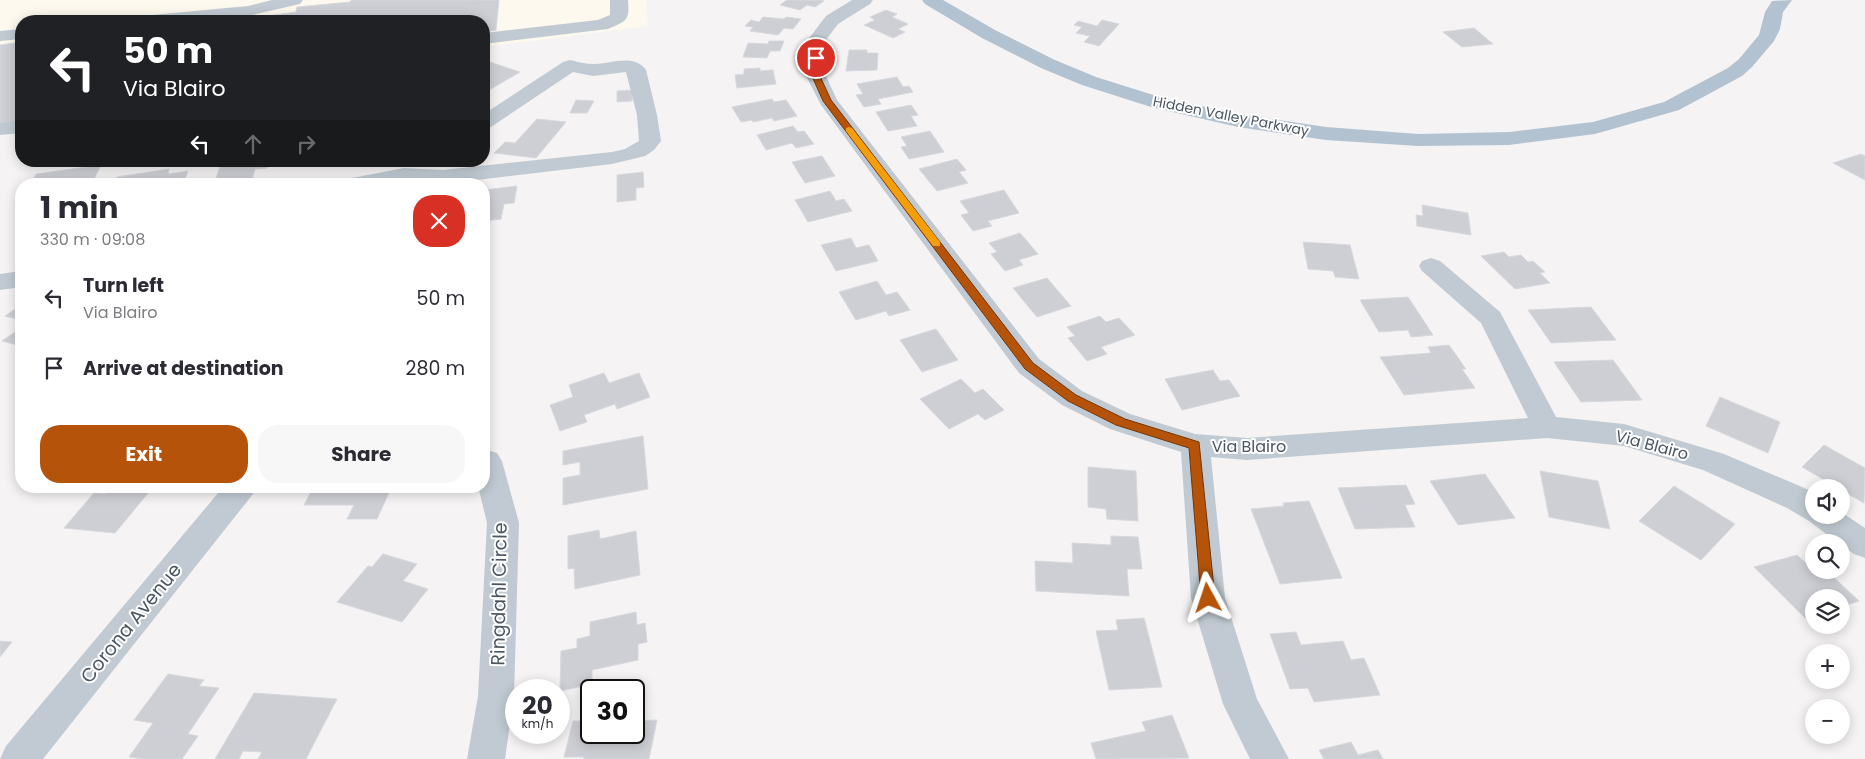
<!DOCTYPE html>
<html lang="en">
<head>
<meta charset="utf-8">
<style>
	body { margin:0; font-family:Poppins,sans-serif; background:#f7f7f7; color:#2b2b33; height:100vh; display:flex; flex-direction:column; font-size:19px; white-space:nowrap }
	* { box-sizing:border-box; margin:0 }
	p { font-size:16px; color:#7c7c81 }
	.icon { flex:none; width:28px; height:28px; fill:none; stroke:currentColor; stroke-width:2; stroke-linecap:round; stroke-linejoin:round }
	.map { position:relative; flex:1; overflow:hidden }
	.details { position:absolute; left:15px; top:178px; width:475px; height:315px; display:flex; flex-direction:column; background:#fff; border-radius:20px; box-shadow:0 2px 12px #0003 }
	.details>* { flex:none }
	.hud { position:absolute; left:15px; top:15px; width:475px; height:152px; border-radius:20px; box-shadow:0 2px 12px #0003; background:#202124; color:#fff; overflow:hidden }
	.fabs { position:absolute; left:1805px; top:479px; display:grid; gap:10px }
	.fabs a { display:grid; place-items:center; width:45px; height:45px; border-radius:50%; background:#fff; box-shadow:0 2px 12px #0003; font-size:25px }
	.speed { position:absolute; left:505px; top:679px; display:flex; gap:10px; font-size:25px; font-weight:700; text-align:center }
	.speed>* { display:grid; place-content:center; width:65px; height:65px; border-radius:50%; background:#fff; box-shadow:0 2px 12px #0003; line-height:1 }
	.speed small { font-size:12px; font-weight:400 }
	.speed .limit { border:2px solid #111; border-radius:8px; background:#fff; color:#111 }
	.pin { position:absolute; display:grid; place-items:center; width:42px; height:42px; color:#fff; margin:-21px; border:2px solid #fff; border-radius:50%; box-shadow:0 1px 5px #0007 }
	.me { position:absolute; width:55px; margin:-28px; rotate:355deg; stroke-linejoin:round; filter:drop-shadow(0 0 4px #0008) }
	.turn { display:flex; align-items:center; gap:18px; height:105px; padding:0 25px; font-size:22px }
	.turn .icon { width:65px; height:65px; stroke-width:2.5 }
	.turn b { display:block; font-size:35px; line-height:42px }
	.lanes { display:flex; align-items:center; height:48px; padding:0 25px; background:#0003; justify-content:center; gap:25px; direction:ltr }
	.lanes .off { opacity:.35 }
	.round { display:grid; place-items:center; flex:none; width:52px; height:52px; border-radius:20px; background:#f7f7f7 }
	.overview { display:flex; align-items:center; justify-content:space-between; height:85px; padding:0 25px }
	h1 { font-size:30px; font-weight:700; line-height:38px }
	.cta { display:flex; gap:10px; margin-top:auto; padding:10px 25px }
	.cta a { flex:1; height:58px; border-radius:20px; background:#b45309; color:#fff; font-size:20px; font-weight:700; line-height:58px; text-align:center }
	.cta a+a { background:#f7f7f7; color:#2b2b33 }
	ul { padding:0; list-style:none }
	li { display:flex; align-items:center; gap:15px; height:70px; padding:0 25px }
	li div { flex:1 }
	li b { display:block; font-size:19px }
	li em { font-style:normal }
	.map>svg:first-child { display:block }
	.commercial { fill:#fdf9ef }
	.building { fill:#cdcfd5; stroke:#d7d9de }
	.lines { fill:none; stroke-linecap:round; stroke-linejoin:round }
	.minor { fill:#c1cad2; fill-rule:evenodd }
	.major { fill:#b3c2d1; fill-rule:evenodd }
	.route { fill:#b45309; stroke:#753606 }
	.slow { fill:#f59e0b }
	.labels { text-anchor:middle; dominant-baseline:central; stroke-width:4; stroke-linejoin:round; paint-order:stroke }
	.far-street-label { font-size:14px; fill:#4a5661; stroke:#fff }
	.street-label { font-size:16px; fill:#4a5661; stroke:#fff }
	.near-street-label { font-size:19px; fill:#4a5661; stroke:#fff }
</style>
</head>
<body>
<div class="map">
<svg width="1865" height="759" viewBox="0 0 1865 759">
	<rect width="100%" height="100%" fill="#f5f3f3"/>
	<polygon class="commercial" points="0,0 646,0 648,26 484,47 484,21 21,21 21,133 0,135"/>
	<g class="building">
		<polygon points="351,0 499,0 496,30 484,32 484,21 232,21 296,12 297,7 350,2"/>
		<polygon points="787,0 819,0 824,1 815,7 807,5 800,10 780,5"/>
		<polygon points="886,10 897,14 892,17 908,24 898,29 905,32 893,38 864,25 875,20 870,17"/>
		<polygon points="763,17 784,19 786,17 801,19 793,29 784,28 778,35 750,31 753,27 745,26 751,20 759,22"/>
		<polygon points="1102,20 1119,24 1099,46 1084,42 1090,36 1076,33 1082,27 1074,25 1078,21 1097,26"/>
		<polygon points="1474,28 1493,44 1462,47 1443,32"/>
		<polygon points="769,41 784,41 780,51 770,51 767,58 743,57 748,43 768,44"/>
		<polygon points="21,42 21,122 0,124 0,45"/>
		<polygon points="849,50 867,50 867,53 878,53 877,70 846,71"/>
		<polygon points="487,61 520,72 484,93 484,63"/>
		<polygon points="760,68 760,71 773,70 776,84 737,88 735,75 744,74 744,69"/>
		<polygon points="897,77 903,87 909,86 913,92 878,99 881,104 864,107 856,95 863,94 857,84"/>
		<polygon points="632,90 632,101 617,102 617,91"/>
		<polygon points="772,99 774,102 786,100 797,116 774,121 772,118 753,122 752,120 741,122 732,107"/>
		<polygon points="576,100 594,101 587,113 570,113"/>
		<polygon points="911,105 918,115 911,116 917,126 888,131 876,112"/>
		<polygon points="537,119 566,122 536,158 494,153 505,142 515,143"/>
		<polygon points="793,126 798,132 804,131 814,144 796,148 792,143 766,150 757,135"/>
		<polygon points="930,131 944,152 909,159 901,147 907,146 901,137"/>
		<polygon points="1861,154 1865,156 1865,180 1833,163"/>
		<polygon points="822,156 835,176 805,183 792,162"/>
		<polygon points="957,159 966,170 959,172 968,183 937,191 919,169"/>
		<polygon points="222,161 269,161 267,168 255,169 252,180 214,184"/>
		<polygon points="101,165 92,183 31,184 36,174"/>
		<polygon points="169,169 168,174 188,171 183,184 114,184 117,177"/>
		<polygon points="643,172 644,187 636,188 636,200 617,202 617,175"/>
		<polygon points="517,186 514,203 504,204 501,219 484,221 484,190"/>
		<polygon points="1004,190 1019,213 988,221 992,226 973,231 961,215 969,213 960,201"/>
		<polygon points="830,191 836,201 844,199 852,211 808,222 795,200"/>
		<polygon points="1422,205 1468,213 1471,235 1417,226 1416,215 1423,216"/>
		<polygon points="1020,233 1038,254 1019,260 1023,265 1005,271 991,254 997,252 989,243"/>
		<polygon points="851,238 856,248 869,245 878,261 836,271 821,245"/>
		<polygon points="1303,242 1350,245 1359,279 1335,277 1333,271 1308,269"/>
		<polygon points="1504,252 1509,257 1521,255 1528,262 1533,261 1545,272 1540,273 1550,283 1515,289 1481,256"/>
		<polygon points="1047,278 1071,306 1037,317 1013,288"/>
		<polygon points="877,281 886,295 897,292 910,310 889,316 886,311 856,320 839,292"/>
		<polygon points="1408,297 1433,335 1411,337 1408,330 1379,332 1360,300"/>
		<polygon points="21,305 21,320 5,316"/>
		<polygon points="1591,307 1616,340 1551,343 1528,310"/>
		<polygon points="1100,316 1106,322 1119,318 1135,335 1101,347 1107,354 1087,361 1068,338 1075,336 1067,327"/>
		<polygon points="936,329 958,360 922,372 900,340"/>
		<polygon points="15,332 21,332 21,346 2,341"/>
		<polygon points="1449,345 1466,369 1462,369 1475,388 1404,395 1380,357 1431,353 1428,347"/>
		<polygon points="1613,360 1642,400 1581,402 1554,362"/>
		<polygon points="1213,370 1220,381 1229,380 1240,396 1182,410 1165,379"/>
		<polygon points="604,373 609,383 639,373 650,397 617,409 615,404 584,415 587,422 560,431 550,405 573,397 569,385"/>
		<polygon points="961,379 975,393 983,389 1004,410 985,420 978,414 949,429 920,399"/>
		<polygon points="1720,397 1780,422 1768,453 1706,426"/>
		<polygon points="643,436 648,489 563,505 563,478 580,475 580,462 563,465 563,451"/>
		<polygon points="1824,445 1865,468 1864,503 1841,490 1841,488 1838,488 1802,467"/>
		<polygon points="1088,467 1136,471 1138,521 1107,519 1106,509 1088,507"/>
		<polygon points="1540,471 1598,481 1610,529 1549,517"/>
		<polygon points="1485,474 1515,518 1458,525 1430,481"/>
		<polygon points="1406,485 1415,504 1405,505 1415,527 1355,529 1338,488"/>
		<polygon points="112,486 154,486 115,533 64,528 94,493 105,494"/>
		<polygon points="314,486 392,486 377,519 347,519 354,505 304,505"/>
		<polygon points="1674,486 1735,524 1701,560 1639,521"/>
		<polygon points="1309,501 1342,578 1280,584 1251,509 1284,506 1283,503"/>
		<polygon points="599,530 600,539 636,531 640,575 575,589 574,568 568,569 568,536"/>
		<polygon points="1111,536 1138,537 1142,569 1127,569 1129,596 1036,591 1035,561 1073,563 1072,543 1111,545"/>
		<polygon points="383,554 417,564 403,581 428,589 402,622 337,602 368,566 372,567"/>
		<polygon points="1797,555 1808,565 1814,564 1814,570 1826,570 1859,601 1841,607 1841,598 1814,598 1814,615 1805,618 1754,567"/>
		<polygon points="636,612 637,625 645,623 647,642 638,644 638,660 592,670 592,684 560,691 561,651 577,648 577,639 590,636 590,622"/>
		<polygon points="1144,618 1162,687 1109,690 1096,631 1118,630 1116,620"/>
		<polygon points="1296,632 1301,645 1343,641 1351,660 1364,658 1380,695 1314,702 1308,688 1290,689 1270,634"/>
		<polygon points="0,641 12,642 0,657"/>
		<polygon points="168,674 204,680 199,686 219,688 188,734 198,736 182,759 143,759 129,757 153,723 134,720"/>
		<polygon points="254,693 337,699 306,759 258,759 262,752 243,751 239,759 215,759"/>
		<polygon points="1172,715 1189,758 1096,759 1091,743 1146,731 1142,722"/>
		<polygon points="657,720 649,759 583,759 584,757 564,757 573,721 591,721 591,732 634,732 634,721"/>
		<polygon points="1351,742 1358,755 1378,750 1383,759 1324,759 1319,750"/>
	</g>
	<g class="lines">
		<g class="minor">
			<polygon points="272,0 303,0 300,4 248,16 195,21 132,21 135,17 141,16 248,6"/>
			<path d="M610 0H628C630 21 626 21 608 29L484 44V33L598 20 610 15Z"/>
			<polygon points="852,0 873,0 870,4 838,24 825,41 825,74 837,100 1039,359 1082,391 1130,414 1195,434 1247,438 1528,418 1481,323 1422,271 1419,266 1422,261 1431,258 1440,261 1500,312 1556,417 1624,424 1724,454 1809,490 1814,494 1814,515 1841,515 1841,512 1865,528 1865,558 1854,554 1841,545 1841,542 1837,542 1809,521 1787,508 1703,470 1624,446 1547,438 1247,460 1211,457 1225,598 1257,699 1289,759 1250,759 1223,704 1191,598 1181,452 1110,429 1062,405 1019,373 821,105 805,74 807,41 826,16"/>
			<polygon points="21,29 21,39 0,41 0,31"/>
			<path d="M570 60C578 62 586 64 594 64 611 64 634 53 646 70L657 115 661 141 654 150 645 156 612 164 443 184 404 182 392 184H344L347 179 404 168 443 170 612 152 625 149 639 141 637 115 626 72 593 76 573 72 491 127 484 129V114L563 62Z"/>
			<polygon points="21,121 21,133 0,135 0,123"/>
			<polygon points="21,271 21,287 0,290 0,274"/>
			<polygon points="487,450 497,453 502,461 519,523 514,696 505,759 467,759 478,696 487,523 478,486 484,486 484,451"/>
			<polygon points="224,486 257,486 253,494 43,759 0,759 6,746"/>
		</g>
		<polygon class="major" points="922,0 943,0 995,30 1055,60 1096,77 1163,98 1238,114 1326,127 1418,134 1509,132 1593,122 1664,102 1728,68 1739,59 1759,35 1765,12 1772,1 1792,0 1783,12 1780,29 1774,41 1752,67 1742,76 1679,110 1595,134 1509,145 1418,146 1326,140 1238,127 1151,107 1082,85 1041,68 982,38 925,4"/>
	</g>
	<polygon class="route" points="816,55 819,58 819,74 831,100 1033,363 1076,395 1125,419 1199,442 1215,598 1213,603 1208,604 1203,603 1201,598 1189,448 1116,425 1068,401 1025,369 823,101 811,74 812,58"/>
	<polygon class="slow" points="849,127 852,128 940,242 940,246 933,246 846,131 846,128"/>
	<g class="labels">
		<g class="far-street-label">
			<text transform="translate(1231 116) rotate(11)">Hidden Valley Parkway</text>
		</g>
		<g class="street-label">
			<text transform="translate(1652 445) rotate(15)">Via Blairo</text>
			<text x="1249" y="446">Via Blairo</text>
		</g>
		<g class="near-street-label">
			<text transform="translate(499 594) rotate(-89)">Ringdahl Circle</text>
			<text transform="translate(131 623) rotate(-51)">Corona Avenue</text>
		</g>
	</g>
</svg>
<div class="fabs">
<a><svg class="icon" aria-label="sound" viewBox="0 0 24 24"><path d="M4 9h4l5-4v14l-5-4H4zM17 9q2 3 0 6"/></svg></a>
<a><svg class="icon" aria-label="search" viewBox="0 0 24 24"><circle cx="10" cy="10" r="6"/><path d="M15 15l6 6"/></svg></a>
<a><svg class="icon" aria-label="layers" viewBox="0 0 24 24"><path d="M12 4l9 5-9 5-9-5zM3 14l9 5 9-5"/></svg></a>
<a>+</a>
<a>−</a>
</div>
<div class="speed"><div>20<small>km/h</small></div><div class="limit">30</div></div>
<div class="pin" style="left:816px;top:58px;background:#d93025"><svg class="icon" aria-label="arrive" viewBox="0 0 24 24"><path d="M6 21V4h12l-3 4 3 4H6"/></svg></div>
<svg class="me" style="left:1208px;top:598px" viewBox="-20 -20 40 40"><path d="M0-17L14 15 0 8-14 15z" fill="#b45309" stroke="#fff" stroke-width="4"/></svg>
<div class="hud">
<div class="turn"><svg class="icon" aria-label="left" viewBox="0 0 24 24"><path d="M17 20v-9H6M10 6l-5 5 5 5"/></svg><div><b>50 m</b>Via Blairo</div></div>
<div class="lanes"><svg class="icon" aria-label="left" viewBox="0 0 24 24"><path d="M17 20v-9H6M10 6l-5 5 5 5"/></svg><svg class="icon off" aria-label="ahead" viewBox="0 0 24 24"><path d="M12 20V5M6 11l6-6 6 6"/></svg><svg class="icon off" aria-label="right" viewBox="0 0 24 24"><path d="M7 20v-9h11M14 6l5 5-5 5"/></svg></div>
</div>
<section class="details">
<div class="overview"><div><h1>1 min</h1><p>330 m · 09:08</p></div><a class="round" style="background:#d93025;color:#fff"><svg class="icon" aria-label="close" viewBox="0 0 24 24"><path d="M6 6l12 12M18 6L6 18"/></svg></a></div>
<ul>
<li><svg class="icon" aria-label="left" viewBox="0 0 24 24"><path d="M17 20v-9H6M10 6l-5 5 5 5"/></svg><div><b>Turn left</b><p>Via Blairo</p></div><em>50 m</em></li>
<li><svg class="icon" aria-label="arrive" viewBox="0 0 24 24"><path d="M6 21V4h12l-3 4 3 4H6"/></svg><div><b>Arrive at destination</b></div><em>280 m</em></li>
</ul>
<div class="cta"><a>Exit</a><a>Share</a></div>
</section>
</div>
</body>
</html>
